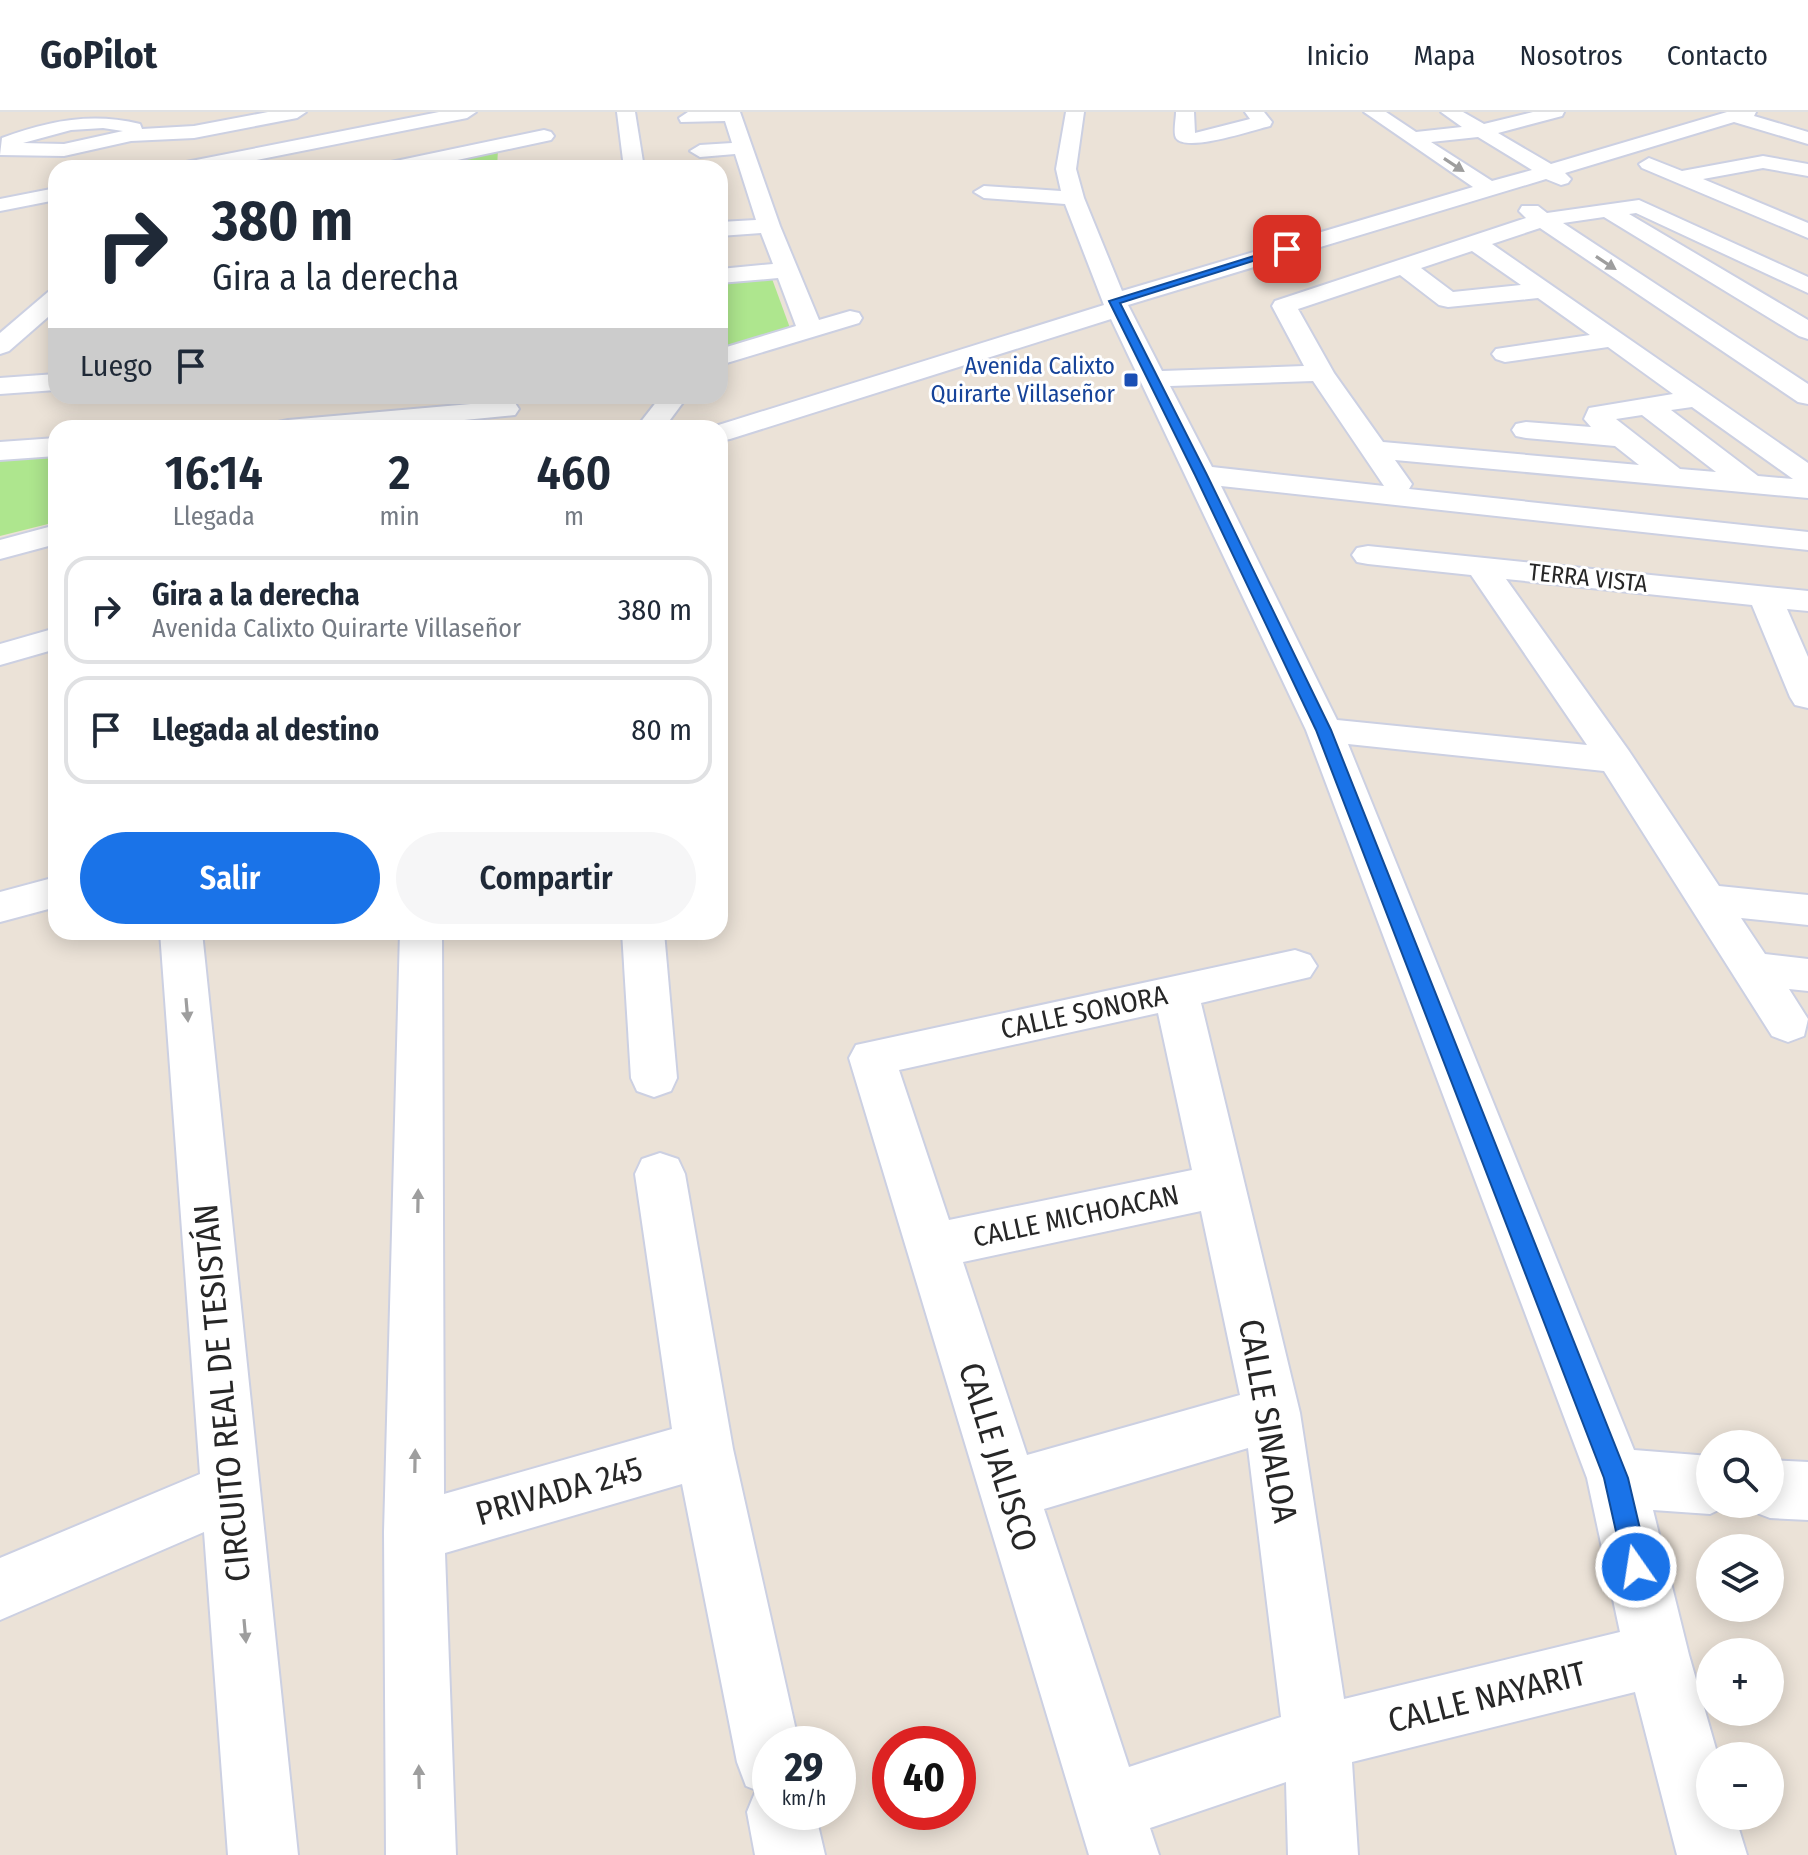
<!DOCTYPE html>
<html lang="es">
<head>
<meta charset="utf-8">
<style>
	body { margin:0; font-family:"Fira Sans Condensed",sans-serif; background:#f6f6f7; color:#1f2937; height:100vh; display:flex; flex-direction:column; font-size:30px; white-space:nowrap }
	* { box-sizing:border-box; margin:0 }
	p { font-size:26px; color:#747a83 }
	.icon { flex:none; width:44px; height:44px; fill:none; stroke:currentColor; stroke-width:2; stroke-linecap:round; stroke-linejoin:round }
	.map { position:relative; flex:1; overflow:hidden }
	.sheet { position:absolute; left:48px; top:308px; width:680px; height:520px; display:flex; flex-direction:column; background:#fff; border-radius:24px; box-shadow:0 4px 20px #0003 }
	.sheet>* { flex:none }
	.hud { position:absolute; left:48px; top:48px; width:680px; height:244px; border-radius:24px; box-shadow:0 4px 20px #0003; background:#fff; color:#1f2937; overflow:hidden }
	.buttons { position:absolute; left:1696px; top:1318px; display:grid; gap:16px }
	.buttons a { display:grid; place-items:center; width:88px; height:88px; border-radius:50%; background:#fff; box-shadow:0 4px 20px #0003; font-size:40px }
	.speed { position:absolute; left:752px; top:1614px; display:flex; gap:16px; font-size:40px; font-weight:700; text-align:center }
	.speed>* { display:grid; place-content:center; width:104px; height:104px; border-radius:50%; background:#fff; box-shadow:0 4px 20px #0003; line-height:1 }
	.speed small { font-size:20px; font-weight:400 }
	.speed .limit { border:12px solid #d22; background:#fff; color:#111 }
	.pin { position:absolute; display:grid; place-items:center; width:68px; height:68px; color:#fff; margin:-34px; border-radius:16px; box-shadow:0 4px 12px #0006 }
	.me { position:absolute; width:88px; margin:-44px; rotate:347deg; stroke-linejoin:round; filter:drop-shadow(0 0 6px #0008) }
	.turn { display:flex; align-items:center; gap:28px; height:168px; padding:0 32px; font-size:36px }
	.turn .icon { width:104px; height:104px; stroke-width:2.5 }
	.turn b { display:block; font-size:56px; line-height:68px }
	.then { display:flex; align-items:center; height:76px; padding:0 32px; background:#0003; gap:16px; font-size:30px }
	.eta { display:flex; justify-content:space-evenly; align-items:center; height:136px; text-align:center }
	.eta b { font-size:48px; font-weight:600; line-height:56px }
	.cta { display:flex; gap:16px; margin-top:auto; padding:16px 32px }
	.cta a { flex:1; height:92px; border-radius:48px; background:#1a73e8; color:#fff; font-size:32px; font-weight:600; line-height:92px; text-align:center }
	.cta a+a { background:#f6f6f7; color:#1f2937 }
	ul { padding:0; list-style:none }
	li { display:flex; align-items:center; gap:24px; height:108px; margin:0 16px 12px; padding:0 16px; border:4px solid #e0e1e3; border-radius:24px }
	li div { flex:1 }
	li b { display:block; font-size:30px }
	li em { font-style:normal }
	header { display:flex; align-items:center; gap:48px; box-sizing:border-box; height:112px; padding:0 40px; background:#fff; border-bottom:2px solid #e0e1e3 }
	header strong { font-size:38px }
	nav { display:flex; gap:44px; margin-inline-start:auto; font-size:28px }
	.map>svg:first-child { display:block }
	.green { fill:#aee68e }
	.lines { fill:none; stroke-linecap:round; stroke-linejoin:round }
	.minor-casing { stroke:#ccd0e2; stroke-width:4 }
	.minor { fill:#fff; fill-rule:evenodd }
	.oneway { fill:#9e9e9e }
	.route { fill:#1a73e8; stroke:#114b97; stroke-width:2 }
	.transit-dot { fill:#1a4fb4; stroke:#fff; stroke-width:3 }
	.labels { text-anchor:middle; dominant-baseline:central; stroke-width:6; stroke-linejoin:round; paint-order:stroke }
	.far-transit-label { font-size:24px; fill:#164399; stroke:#fff; text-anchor:end }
	.far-street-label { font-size:24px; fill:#272727; stroke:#fff }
	.street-label { font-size:28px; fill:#272727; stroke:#fff }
	.near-street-label { font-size:34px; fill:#272727; stroke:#fff }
</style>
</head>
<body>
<header>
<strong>GoPilot</strong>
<nav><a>Inicio</a><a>Mapa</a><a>Nosotros</a><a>Contacto</a></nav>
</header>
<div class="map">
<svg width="1808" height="1743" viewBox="0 0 1808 1743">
	<rect width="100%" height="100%" fill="#ebe2d7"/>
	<g class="green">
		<polygon points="498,37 497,56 405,56"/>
		<polygon points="771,164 790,216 720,237 720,170"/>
		<polygon points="56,342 56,410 0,424 0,347"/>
	</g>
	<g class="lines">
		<g class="minor-casing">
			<g id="minor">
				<path d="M268 0H306L297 6 194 26 131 29 64 44 0 43 2 26C48 9 91 0 140 12L142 17 194 14ZM103 16 123 19 64 32 23 31 71 18Z"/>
				<polygon points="439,0 476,0 467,6 216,56 176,56 186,50"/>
				<polygon points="617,0 635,0 644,56 624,56"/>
				<polygon points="688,0 740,0 780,114 819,208 850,199 859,201 862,206 859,211 720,253 720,237 796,214 778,166 720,171 720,157 773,152 761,121 720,124 720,110 756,108 735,42 700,45 690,39 700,33 732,31 725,9 681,10 679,6"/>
				<path d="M1066 0H1084L1076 57 1084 86 1122 179 1473 75 1364 0H1386L1416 20 1462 15 1441 0H1463L1484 12 1533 0H1564L1562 4 1498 21 1551 52 1727 0H1756L1754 4 1808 20V32L1734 10 1565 61 1571 67 1568 71 1561 73 1546 67 1128 193 1162 259 1304 254 1272 194 1275 189 1526 106 1519 99 1522 94H1538L1547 101 1639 88 1808 165V181L1636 101 1629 102 1808 208V227L1799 224 1604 105 1563 111 1808 272V292L1798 290 1540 116 1492 132 1808 351V386L1395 348 1412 372 1409 377 1808 420V438L1221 374 1337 608 1587 633 1471 463 1368 452 1357 450 1352 443 1357 436 1368 434 1808 479V499L1787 497 1808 545V596L1795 593 1790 585 1752 493 1506 467 1629 639 1719 774 1808 783V813L1741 806 1765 842 1808 847V879L1789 877 1808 907 1804 924 1788 930 1772 924 1604 659 1348 632 1634 1338 1710 1344V1392H1731L1710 1402 1653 1398 1689 1543 1718 1644H1710V1704H1735L1747 1743H1677L1635 1580 1352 1650 1358 1743H1288L1286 1670 1150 1716 1159 1743H1089L849 946 856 933 1295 838 1310 843 1317 854 1310 865 1201 891 1300 1301 1344 1587 1620 1520 1587 1366 1306 618 1111 207 730 327 720 329V316H709L1104 193 1065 92 984 86 974 80 984 74 1061 79 1056 57ZM1478 25 1532 58 1492 69 1431 30ZM1472 139 1521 173 1453 180 1421 156ZM1400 163 1439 193 1448 195 1538 186 1590 223 1496 237 1492 242 1496 247 1505 250 1608 235 1673 282 1589 296 1584 307 1591 315 1526 310 1516 312 1512 318 1516 324 1526 326 1615 334 1639 353 1383 330 1334 261 1298 197ZM1313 269 1384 374 1212 355 1170 274ZM1692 295 1793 367 1758 364 1671 298ZM1642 303 1716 360 1680 357 1616 307ZM1158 901 1192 1058 949 1108 899 958ZM1201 1099 1240 1283 1027 1343 963 1150ZM1248 1336 1281 1605 1129 1655 1044 1397Z"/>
				<path d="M1176 0H1194L1195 21 1250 7 1245 0H1264L1272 10 1270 14C1253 18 1186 41 1176 26 1173 20 1176 7 1176 0Z"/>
				<polygon points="544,18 551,20 554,24 551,28 420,56 381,56 391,50"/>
				<polygon points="1763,44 1808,52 1808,64 1763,56 1703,67 1808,111 1808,126 1642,56 1639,52 1649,46 1682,59"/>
				<polygon points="56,76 56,88 0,99 0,87"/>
				<polygon points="56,178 56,198 9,239 0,242 0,221 48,180"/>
				<polygon points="56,262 56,278 0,282 0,266"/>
				<polygon points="661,284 687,285 664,316 636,316"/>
				<polygon points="505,289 515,291 519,297 515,303 383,316 274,316 278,310 288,308"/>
				<polygon points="56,326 56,344 0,348 0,330"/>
				<polygon points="56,413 56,432 0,447 0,428"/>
				<polygon points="56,516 56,537 0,553 0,532"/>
				<polygon points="56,765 56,795 0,810 0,780"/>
				<polygon points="160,820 202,820 298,1743 228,1743 204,1420 0,1508 0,1446 200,1362"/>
				<polygon points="400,820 442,820 444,1382 672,1317 635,1062 642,1047 660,1041 678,1047 685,1062 733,1337 799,1632 770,1632 770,1700 815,1700 825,1743 755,1743 747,1700 756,1678 746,1674 737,1650 682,1372 445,1441 456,1743 386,1743 384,1420"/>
				<polygon points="622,820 664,820 677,966 671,979 654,985 637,979 631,966"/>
				<polygon points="1770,1348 1808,1350 1808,1408 1770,1406 1749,1398 1747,1392 1770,1392"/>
			</g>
		</g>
		<use href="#minor" class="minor"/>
	</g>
	<defs><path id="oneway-solid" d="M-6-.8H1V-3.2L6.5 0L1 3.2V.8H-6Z" transform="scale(2)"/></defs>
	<g class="oneway">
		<use href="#oneway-solid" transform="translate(1454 53) rotate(33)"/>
		<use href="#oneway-solid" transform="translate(1606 151) rotate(33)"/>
		<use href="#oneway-solid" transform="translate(187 898) rotate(85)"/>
		<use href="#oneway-solid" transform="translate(418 1089) rotate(-89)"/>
		<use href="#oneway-solid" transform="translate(415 1349) rotate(-89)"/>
		<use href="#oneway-solid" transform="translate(245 1519) rotate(85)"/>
		<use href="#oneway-solid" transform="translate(419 1665) rotate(-91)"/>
	</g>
	<polygon class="route" points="1283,135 1291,137 1120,191 1207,363 1331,618 1628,1366 1649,1455 1645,1464 1636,1467 1627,1464 1624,1455 1604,1366 1316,618 1195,363 1109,189"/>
	<rect class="transit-dot" x="1123" y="260" width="16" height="16" rx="4"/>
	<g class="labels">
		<g class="far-transit-label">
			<text x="1115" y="254">Avenida Calixto<tspan x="1115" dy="28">Quirarte Villaseñor</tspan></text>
		</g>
		<g class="far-street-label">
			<text transform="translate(1588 466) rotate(6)">TERRA VISTA</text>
		</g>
		<g class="street-label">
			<text transform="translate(1084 900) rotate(-12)">CALLE SONORA</text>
			<text transform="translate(1076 1104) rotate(-12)">CALLE MICHOACAN</text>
		</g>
		<g class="near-street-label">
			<text transform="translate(222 1281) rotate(-95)">CIRCUITO REAL DE TESISTÁN</text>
			<text transform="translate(1268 1309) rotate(80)">CALLE SINALOA</text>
			<text transform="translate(998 1345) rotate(73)">CALLE JALISCO</text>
			<text transform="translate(559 1379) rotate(-16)">PRIVADA 245</text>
			<text transform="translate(1487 1585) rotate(-14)">CALLE NAYARIT</text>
		</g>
	</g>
</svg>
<div class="buttons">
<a><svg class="icon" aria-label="search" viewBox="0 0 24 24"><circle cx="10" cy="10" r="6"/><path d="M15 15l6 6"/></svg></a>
<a><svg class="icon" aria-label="layers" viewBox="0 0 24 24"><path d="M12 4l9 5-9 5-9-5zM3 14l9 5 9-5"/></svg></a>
<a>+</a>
<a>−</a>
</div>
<div class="speed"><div>29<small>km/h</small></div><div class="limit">40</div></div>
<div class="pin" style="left:1287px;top:137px;background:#d93025"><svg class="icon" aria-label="arrive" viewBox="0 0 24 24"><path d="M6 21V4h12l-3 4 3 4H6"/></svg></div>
<svg class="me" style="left:1636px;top:1455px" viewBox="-20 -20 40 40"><circle r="17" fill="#1a73e8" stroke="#fff" stroke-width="3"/><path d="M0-11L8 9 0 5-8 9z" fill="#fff"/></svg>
<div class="hud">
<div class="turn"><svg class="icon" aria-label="right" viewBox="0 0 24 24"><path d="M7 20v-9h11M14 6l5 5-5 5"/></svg><div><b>380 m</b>Gira a la derecha</div></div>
<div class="then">Luego<svg class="icon" aria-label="arrive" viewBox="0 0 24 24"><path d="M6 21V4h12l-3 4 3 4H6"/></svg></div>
</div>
<section class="sheet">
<div class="eta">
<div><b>16:14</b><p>Llegada</p></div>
<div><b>2</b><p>min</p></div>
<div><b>460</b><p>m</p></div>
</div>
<ul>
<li><svg class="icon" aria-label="right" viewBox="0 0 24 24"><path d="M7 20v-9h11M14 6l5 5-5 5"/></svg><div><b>Gira a la derecha</b><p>Avenida Calixto Quirarte Villaseñor</p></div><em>380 m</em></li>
<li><svg class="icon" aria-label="arrive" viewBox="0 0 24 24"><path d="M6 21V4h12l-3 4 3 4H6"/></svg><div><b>Llegada al destino</b></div><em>80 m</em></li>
</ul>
<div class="cta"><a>Salir</a><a>Compartir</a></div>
</section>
</div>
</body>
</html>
